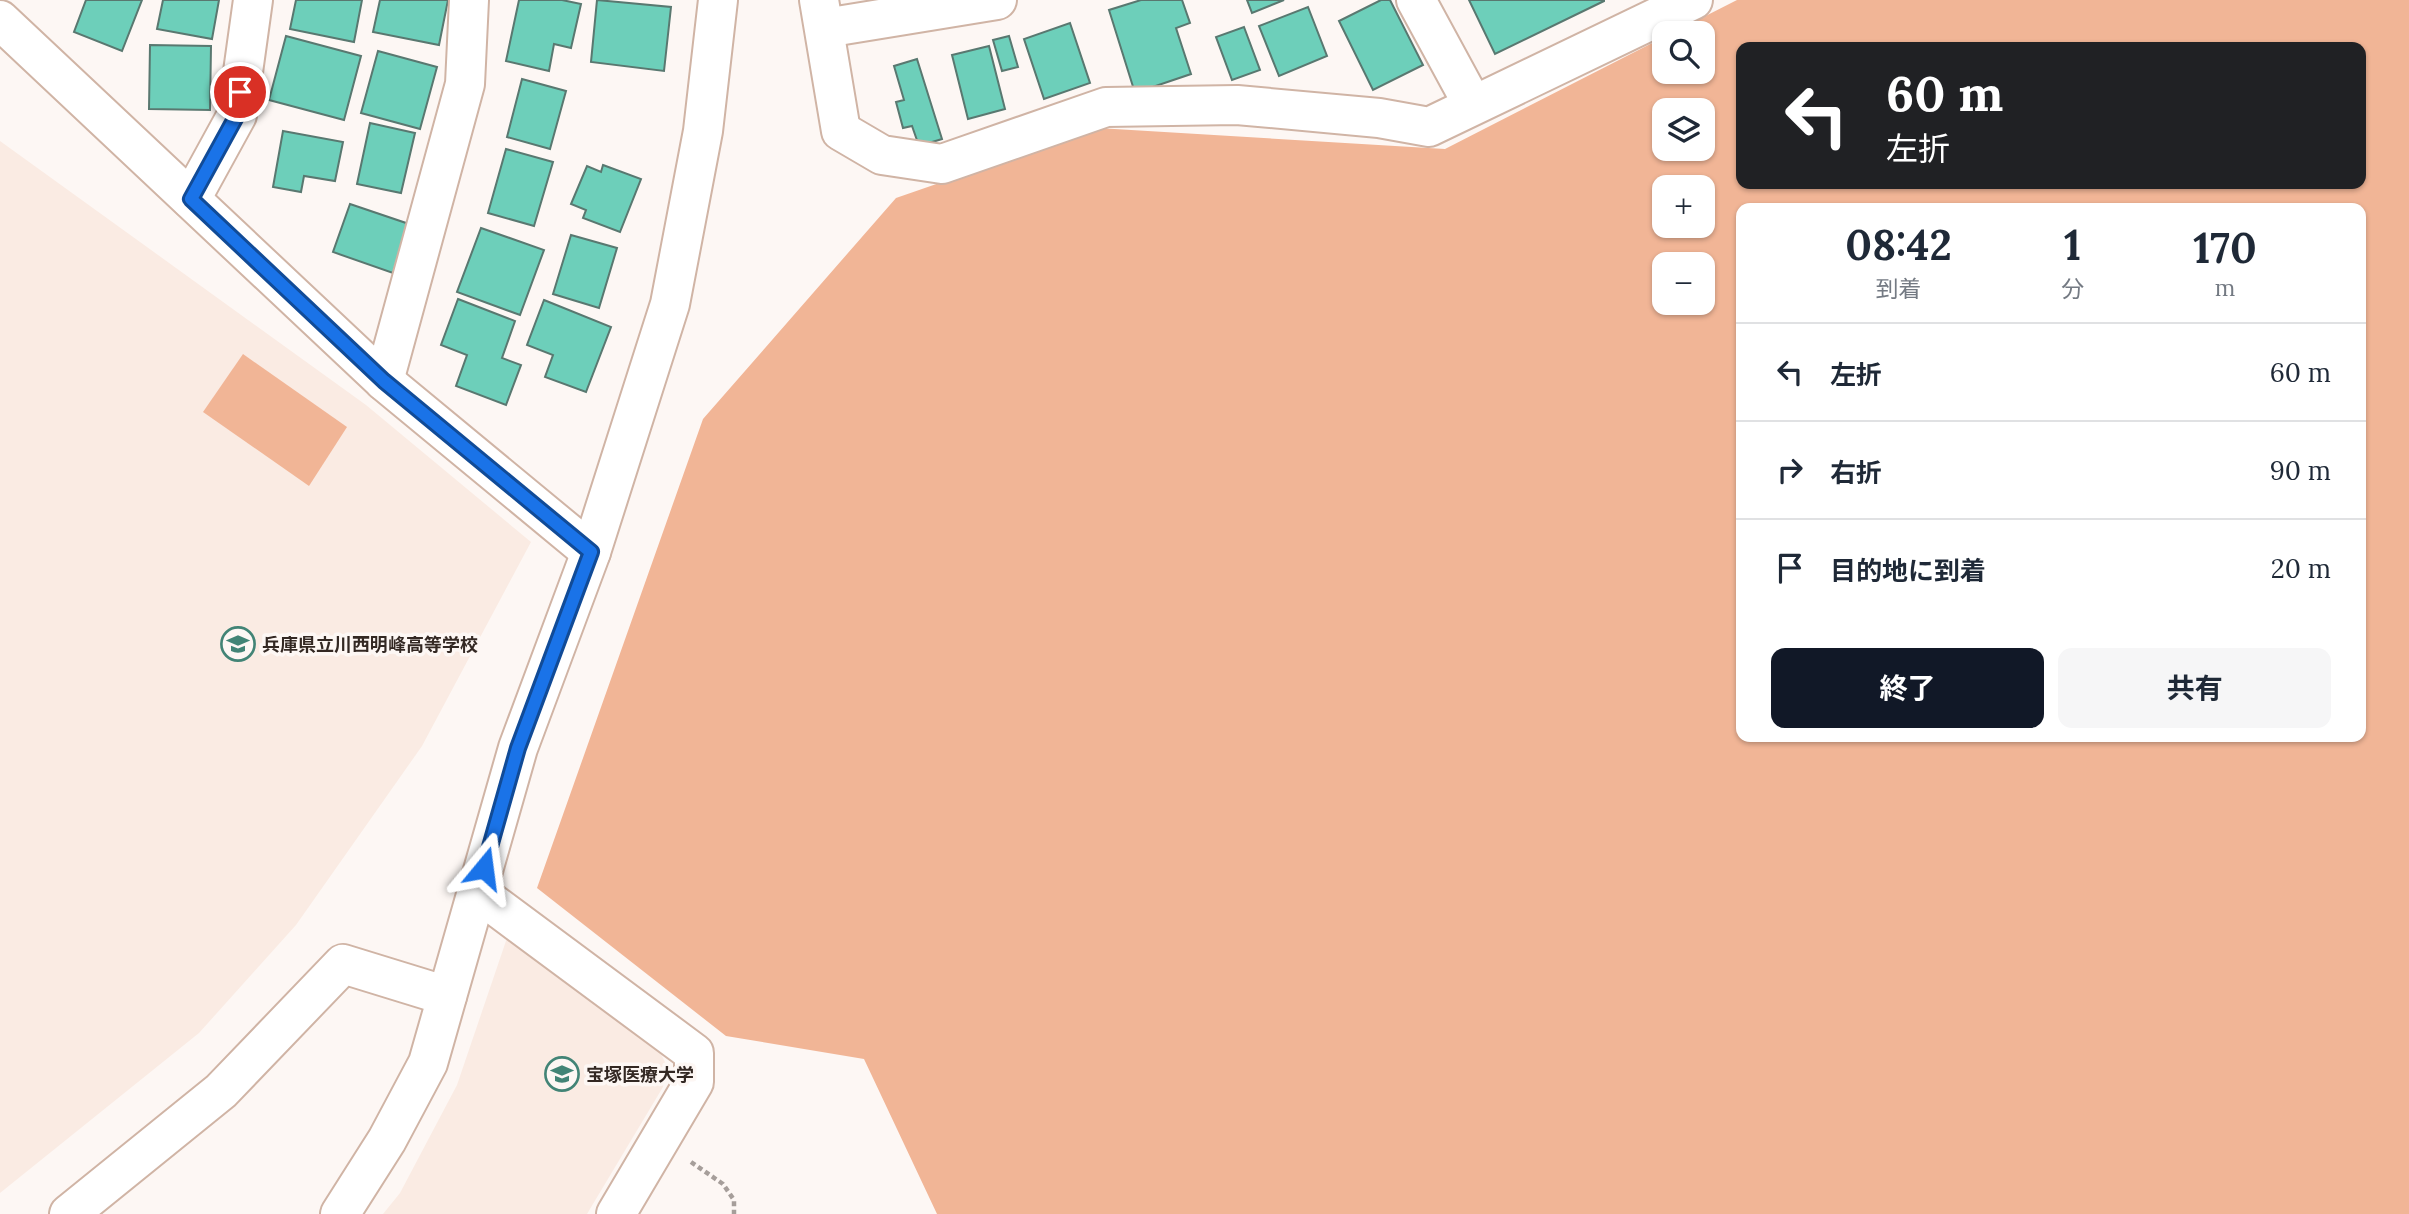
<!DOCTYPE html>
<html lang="ja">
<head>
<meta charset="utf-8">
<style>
	body { margin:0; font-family:Lora,"Noto Sans JP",serif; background:#f6f6f7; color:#1f2937; height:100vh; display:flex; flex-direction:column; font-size:26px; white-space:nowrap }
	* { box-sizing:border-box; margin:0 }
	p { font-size:23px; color:#747a83 }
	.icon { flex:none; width:38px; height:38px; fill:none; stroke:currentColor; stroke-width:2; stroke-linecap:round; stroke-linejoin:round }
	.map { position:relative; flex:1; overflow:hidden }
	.panel { position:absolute; left:1736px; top:203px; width:630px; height:539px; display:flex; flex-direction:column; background:#fff; border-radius:14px; box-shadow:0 2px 5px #0004 }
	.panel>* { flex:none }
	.guide { position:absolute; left:1736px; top:42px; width:630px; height:147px; border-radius:14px; box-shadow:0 2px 5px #0004; background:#202124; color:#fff; overflow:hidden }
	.buttons { position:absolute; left:1652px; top:21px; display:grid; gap:14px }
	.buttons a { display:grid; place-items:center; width:63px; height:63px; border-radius:14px; background:#fff; box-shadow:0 2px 5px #0004; font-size:35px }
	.pin { position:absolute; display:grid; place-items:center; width:60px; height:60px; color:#fff; margin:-30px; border:4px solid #fff; border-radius:50%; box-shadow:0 2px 7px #0007 }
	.me { position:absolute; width:77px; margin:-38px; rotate:16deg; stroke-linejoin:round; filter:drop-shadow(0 0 5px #0008) }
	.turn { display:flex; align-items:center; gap:24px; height:147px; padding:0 35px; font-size:32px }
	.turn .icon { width:91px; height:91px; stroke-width:2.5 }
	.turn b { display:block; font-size:49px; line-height:60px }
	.eta { display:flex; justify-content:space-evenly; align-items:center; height:119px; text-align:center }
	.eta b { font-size:42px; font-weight:700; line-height:49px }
	.cta { display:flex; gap:14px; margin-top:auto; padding:14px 35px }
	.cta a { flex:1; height:80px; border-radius:14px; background:#111827; color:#fff; font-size:28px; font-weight:700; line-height:80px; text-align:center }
	.cta a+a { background:#f6f6f7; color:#1f2937 }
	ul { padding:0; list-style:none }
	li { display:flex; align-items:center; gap:21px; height:98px; padding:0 35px; border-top:2px solid #e0e1e3 }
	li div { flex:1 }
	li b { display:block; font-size:26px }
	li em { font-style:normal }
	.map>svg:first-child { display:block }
	.built { fill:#faebe3 }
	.green { fill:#f1b596; fill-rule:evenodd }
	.building { fill:#6dcfba; stroke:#597870; stroke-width:2 }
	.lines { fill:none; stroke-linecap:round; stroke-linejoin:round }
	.minor-casing { stroke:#d0b4a5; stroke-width:42 }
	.path { stroke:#a69e9a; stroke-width:4.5; stroke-dasharray:5 3.5; stroke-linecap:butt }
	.minor { stroke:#fff; stroke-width:38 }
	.route-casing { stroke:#114b97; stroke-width:18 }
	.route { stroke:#1a73e8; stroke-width:12 }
	.labels { text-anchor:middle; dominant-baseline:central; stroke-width:7; stroke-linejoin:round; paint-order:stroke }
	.poi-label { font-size:18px; font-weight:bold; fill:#332823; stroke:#fdf7f4; text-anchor:start }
</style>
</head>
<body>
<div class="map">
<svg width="2409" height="1214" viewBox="0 0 2409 1214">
	<rect width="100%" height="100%" fill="#fdf7f4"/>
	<g class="built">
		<polygon points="0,141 366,405 531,542 422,746 296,925 199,1033 0,1193"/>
		<polygon points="507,938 655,1042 666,1064 663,1087 587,1214 383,1214 400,1193 457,1085"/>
	</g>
	<g class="green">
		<path d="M1737 0H2409V1214H937L864 1059 726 1036 537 888 703 419 896 198 1098 128 1445 149 1664 37V72H1703V33H1672ZM1741 47H2361V184H1741ZM1664 110H1703V149H1664ZM1664 187H1703V226H1664ZM1741 208H2361V737H1741ZM1664 264H1703V303H1664Z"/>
		<polygon points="243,354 347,427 309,486 203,412"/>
	</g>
	<g class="building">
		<polygon points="86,0 142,0 122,51 74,32"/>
		<polygon points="163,0 219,0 212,39 157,29"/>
		<polygon points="296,0 362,0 354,42 290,29"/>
		<polygon points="380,0 448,0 439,45 373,32"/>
		<polygon points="519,0 562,0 581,4 571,48 554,44 549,71 506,61"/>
		<polygon points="597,0 671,7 664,71 591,62"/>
		<polygon points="1141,0 1182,0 1190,23 1176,28 1191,74 1135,93 1109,10"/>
		<polygon points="1247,0 1284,0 1252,13"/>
		<polygon points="1381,0 1390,0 1423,65 1373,90 1339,21"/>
		<polygon points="1469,0 1604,0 1604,1 1495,54"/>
		<polygon points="1308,7 1327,56 1279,76 1259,26"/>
		<polygon points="1070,23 1090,83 1044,99 1024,39"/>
		<polygon points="1244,27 1260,70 1232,80 1216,37"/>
		<polygon points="286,36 361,56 344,120 269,100"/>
		<polygon points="1009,36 1018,67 1002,71 993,40"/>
		<polygon points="150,45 211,46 210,110 149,109"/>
		<polygon points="989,46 1005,109 968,119 952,55"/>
		<polygon points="378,51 437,67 420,129 361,113"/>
		<polygon points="917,59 942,139 919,146 912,126 903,128 896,102 904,100 894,66"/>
		<polygon points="522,79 566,91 550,149 507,137"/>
		<polygon points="370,123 415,133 401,193 357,184"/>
		<polygon points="283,131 343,142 335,181 304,176 301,192 273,187"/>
		<polygon points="506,149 553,162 534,226 488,213"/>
		<polygon points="603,165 641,179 620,232 583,218 586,210 571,204 587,166 601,172"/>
		<polygon points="350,204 409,224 393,273 333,252"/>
		<polygon points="481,228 544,250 520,315 457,292"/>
		<polygon points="571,235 617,248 599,308 553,294"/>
		<polygon points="458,299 515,321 502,358 521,365 506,405 456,386 467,355 441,345"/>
		<polygon points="544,300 611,327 586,392 545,377 553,355 527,345"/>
	</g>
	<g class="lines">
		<g class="minor-casing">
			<g id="minor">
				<polyline points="819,0 841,131 882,155 942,164 1106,107 1237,105 1379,118 1429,127 1693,0"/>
				<polyline points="1416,0 1473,105"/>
				<polyline points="0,20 384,381 591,552"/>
				<polyline points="825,28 997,0"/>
				<polyline points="191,199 237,115 253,0"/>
				<polyline points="384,381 465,84 469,0"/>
				<polyline points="477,892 694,1053 694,1082 616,1214"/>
				<polyline points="69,1214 221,1091 343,964 447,996"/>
				<polyline points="340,1214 387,1140 428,1063 518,748 591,552 670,304 703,131 718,0"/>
			</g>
		</g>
		<polyline class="path" points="691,1162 723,1184 734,1200 734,1214"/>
		<use href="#minor" class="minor"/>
	</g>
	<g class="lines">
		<g class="route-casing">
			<polyline id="route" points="240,92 237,115 191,199 384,381 591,552 518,748 484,868"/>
		</g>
		<use href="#route" class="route"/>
	</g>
	<defs>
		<g id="school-ring" transform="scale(1.75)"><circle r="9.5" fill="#fdf7f4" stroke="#428476" stroke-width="1.5"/><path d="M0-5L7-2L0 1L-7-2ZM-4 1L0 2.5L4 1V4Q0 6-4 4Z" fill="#428476"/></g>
	</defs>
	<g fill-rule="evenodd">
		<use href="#school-ring" x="238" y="644"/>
		<use href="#school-ring" x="562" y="1074"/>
	</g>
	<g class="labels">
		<g class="poi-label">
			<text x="262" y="644">兵庫県立川西明峰高等学校</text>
			<text x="586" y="1074">宝塚医療大学</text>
		</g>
	</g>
</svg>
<div class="buttons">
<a><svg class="icon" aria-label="search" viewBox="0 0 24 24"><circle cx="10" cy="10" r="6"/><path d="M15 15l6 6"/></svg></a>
<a><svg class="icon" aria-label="layers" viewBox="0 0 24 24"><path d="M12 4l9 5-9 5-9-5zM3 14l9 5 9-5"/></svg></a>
<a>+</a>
<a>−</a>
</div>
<div class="pin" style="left:240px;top:92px;background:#d93025"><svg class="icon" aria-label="arrive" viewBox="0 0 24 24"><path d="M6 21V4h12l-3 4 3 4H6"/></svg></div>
<svg class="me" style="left:484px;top:868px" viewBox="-20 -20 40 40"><path d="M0-17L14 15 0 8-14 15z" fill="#1a73e8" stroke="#fff" stroke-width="4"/></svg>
<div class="guide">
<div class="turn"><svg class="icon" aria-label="left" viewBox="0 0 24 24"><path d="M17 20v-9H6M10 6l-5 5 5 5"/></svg><div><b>60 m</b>左折</div></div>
</div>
<section class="panel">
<div class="eta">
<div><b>08:42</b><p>到着</p></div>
<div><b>1</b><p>分</p></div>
<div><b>170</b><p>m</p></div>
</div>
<ul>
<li><svg class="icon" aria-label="left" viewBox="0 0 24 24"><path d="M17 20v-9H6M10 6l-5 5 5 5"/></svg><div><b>左折</b></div><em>60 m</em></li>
<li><svg class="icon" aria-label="right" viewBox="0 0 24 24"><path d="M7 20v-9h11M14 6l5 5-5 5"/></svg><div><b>右折</b></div><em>90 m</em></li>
<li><svg class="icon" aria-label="arrive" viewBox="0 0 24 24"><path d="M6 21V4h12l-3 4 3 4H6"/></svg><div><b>目的地に到着</b></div><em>20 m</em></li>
</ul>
<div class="cta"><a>終了</a><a>共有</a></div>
</section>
</div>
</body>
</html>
